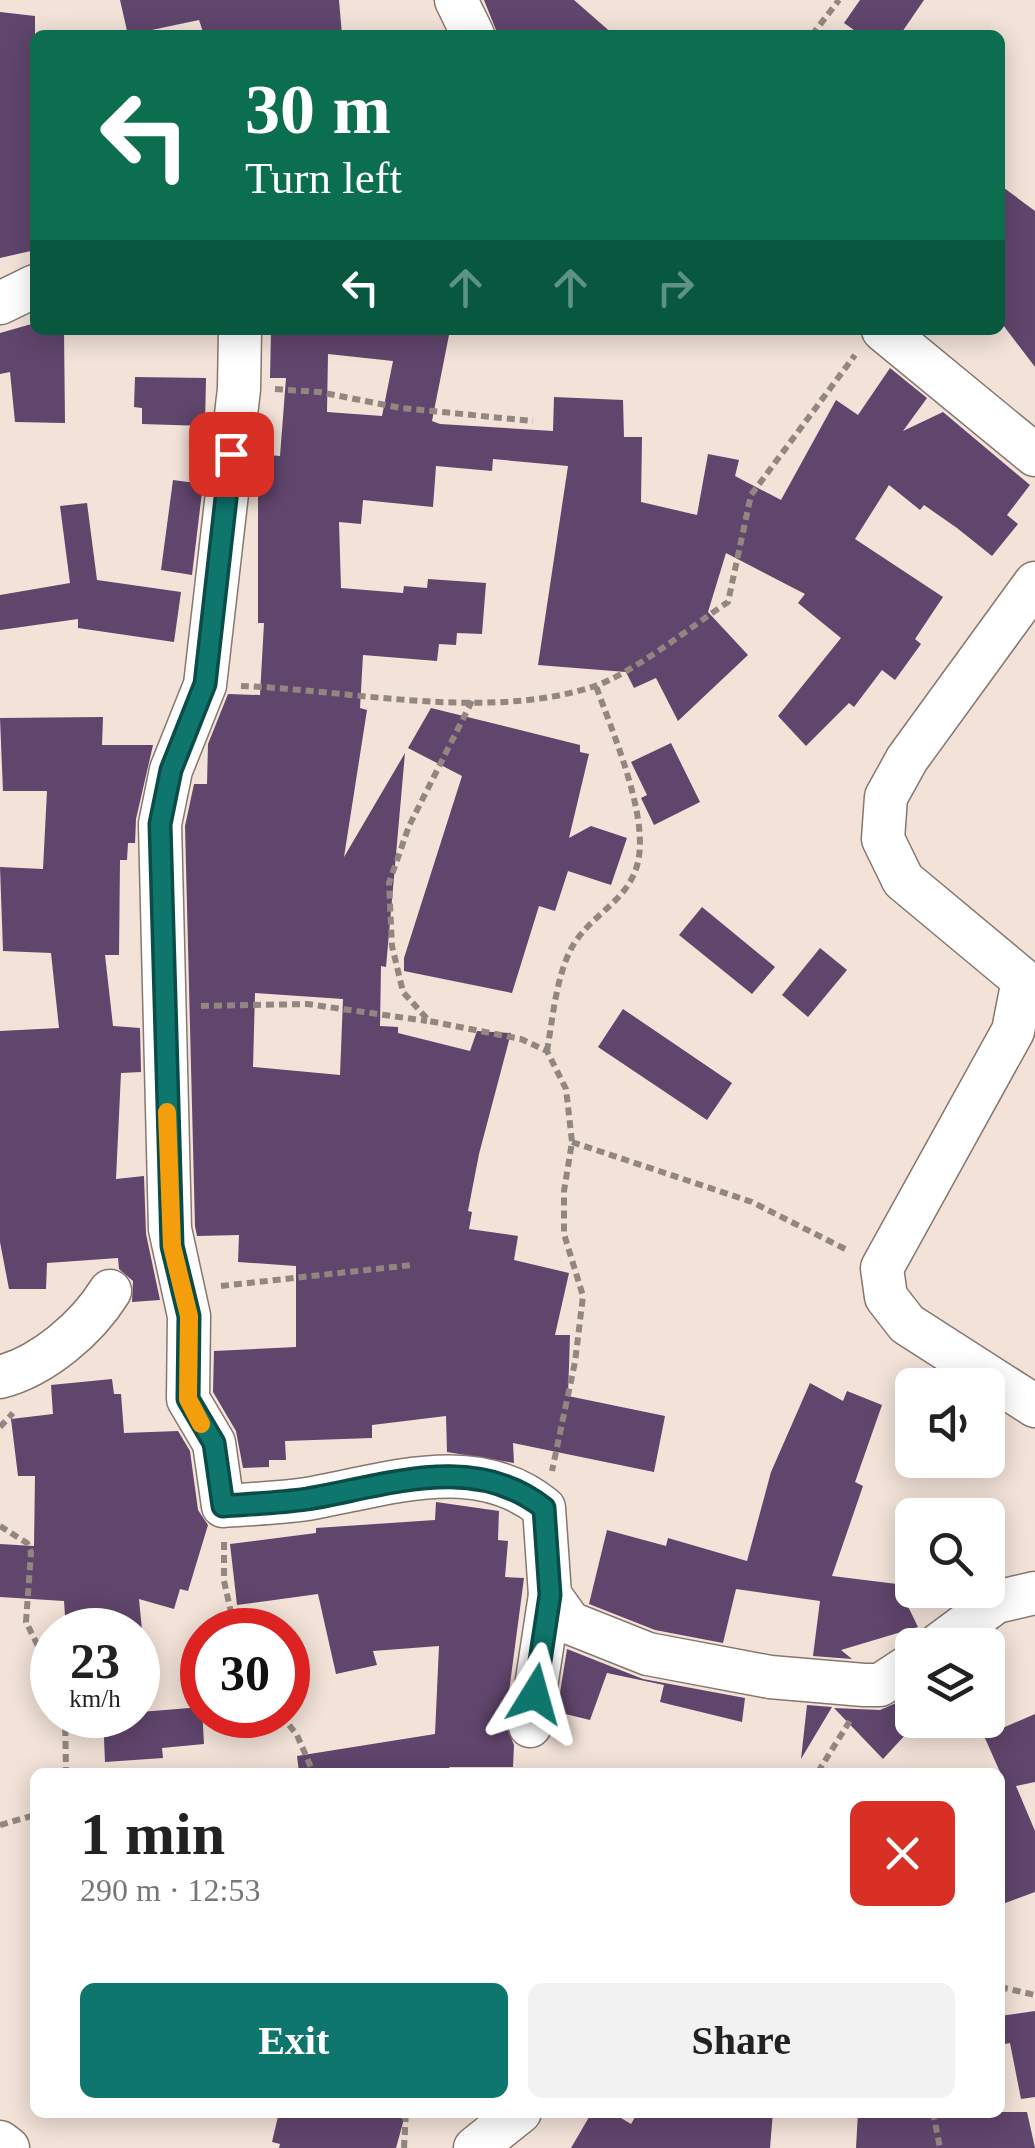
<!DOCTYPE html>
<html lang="en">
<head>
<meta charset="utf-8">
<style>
	body { margin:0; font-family:Georgia,serif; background:#f2f2f2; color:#222; height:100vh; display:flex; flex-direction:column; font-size:38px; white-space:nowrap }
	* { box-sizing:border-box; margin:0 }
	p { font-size:32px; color:#767676 }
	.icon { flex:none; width:55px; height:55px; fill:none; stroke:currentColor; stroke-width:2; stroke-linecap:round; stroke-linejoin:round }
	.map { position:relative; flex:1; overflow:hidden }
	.side { position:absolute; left:30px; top:1768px; width:975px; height:350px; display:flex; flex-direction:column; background:#fff; border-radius:15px; box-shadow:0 5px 25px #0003 }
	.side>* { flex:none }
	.hud { position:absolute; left:30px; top:30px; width:975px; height:305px; border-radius:15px; box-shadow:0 5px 25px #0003; background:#0b6e4f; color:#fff; overflow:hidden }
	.tools { position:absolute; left:895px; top:1368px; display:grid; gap:20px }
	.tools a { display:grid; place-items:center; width:110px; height:110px; border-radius:15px; background:#fff; box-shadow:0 5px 25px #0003; font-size:50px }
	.speed { position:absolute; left:30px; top:1608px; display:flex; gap:20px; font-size:50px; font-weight:700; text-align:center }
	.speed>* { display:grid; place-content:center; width:130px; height:130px; border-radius:50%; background:#fff; box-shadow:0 5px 25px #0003; line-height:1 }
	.speed small { font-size:25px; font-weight:400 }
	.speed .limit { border:15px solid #d22; background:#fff; color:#111 }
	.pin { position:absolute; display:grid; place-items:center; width:85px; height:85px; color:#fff; margin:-42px; border-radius:20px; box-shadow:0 5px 15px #0006 }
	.me { position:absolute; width:110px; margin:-55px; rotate:8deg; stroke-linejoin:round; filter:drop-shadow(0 0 8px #0008) }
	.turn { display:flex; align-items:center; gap:35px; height:210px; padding:0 50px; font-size:45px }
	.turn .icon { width:130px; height:130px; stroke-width:2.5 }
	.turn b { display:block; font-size:70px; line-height:85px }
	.lanes { display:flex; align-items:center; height:95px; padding:0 50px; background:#0003; justify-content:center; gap:50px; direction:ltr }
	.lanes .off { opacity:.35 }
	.round { display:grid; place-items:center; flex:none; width:105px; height:105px; border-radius:15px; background:#f2f2f2 }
	.overview { display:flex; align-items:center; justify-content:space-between; height:170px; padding:0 50px }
	h1 { font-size:60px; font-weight:600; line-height:75px }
	.action { display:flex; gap:20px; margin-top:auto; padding:20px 50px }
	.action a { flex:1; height:115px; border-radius:15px; background:#0f766e; color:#fff; font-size:40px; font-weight:600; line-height:115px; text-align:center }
	.action a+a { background:#f2f2f2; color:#222 }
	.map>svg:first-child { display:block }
	.building { fill:#60456c; fill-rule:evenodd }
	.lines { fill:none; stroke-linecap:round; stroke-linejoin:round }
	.minor-casing { stroke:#86776e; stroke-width:45 }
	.path { stroke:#928780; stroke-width:6; stroke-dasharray:8 5; stroke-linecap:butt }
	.minor { stroke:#fff; stroke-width:42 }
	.route-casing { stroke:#0a4d48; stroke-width:25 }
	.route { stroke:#0f766e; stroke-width:18 }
	.slow { stroke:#f59e0b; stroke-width:18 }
</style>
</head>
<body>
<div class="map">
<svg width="1035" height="2148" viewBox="0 0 1035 2148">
	<rect width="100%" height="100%" fill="#f2e2d8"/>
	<g class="building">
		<polygon points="120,0 339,0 342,35 204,35 199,20 128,35"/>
		<polygon points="484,0 574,0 614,35 498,35"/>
		<polygon points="860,0 924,0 900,35 861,35 844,23"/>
		<polygon points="0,12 35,16 35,250 0,258"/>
		<polygon points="1000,185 1035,211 1035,367 1000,321"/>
		<polygon points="35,323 35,330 64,330 65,423 15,422 10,372 0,374 0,333"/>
		<path d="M271 330H450L432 421 440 424 553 431 554 397 623 400 624 437H642L641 502 697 515 708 454 739 460 735 476 781 500 836 400 858 415 890 368 927 398 903 431 943 412 1030 485 1007 515 1018 524 992 556 957 528 924 505 920 510 889 485 855 539 943 597 915 639 921 644 895 680 882 670 854 707 849 703 806 746 778 716 841 638 798 603 805 594 726 553 708 612 748 655 678 721 656 678 634 688 626 672 538 665 568 466 493 459 492 471 436 466 433 507 363 500 361 524 339 522 341 588 403 593 404 586 427 588 428 579 486 583 482 634 457 633 456 645 439 644 437 661 363 655 360 708 367 710 344 857 405 753 386 967 381 966 380 1026 398 1027V1033L470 1051 477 1031 511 1033 479 1154 468 1211 472 1212 469 1229 518 1236 514 1260 569 1273 555 1335H570L568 1396 665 1416 654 1472 513 1443 514 1463 447 1452 446 1416 372 1425V1438L285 1441 286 1460H269V1467L243 1468 236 1431 213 1392 214 1351 296 1347V1266L238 1262 239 1235 197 1236 195 1226 185 826 194 784H207L208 744 228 694 260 695 264 623H258V454L280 456 286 378H270ZM328 354 393 361 382 416 327 412ZM255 993 343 999 340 1075 253 1067Z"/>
		<polygon points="135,377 206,378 205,426 142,424 142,408 134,407"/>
		<polygon points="173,480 203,484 192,575 161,570"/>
		<polygon points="87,503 97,580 181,592 174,642 78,628 78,619 0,630 0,595 70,583 60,506"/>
		<polygon points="431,708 580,745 580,752 589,754 569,838 591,826 627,838 611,885 568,871 555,911 539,906 512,993 404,971 404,958 462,776 408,748"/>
		<polygon points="103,717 102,745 153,745 136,819 135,843 128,843 127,860 120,860 119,955 105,955 113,1026 140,1028 141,1072 121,1073 116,1179 144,1176 146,1234 160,1300 132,1302 133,1281 119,1269 118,1258 47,1263 46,1289 9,1289 0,1242 0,1031 59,1028 51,953 3,951 0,867 43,869 47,791 3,791 0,718"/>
		<polygon points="671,743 700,802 654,825 641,798 647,795 631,762"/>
		<polygon points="702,907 775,967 752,994 679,935"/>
		<polygon points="820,948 847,970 808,1017 782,995"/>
		<polygon points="623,1009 732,1083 707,1120 598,1047"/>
		<polygon points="112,1379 114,1394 121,1394 124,1433 178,1431 190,1451 198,1510 208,1525 188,1591 180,1589 174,1609 139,1599 142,1630 66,1630 64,1601 0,1597 0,1544 34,1546 35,1476 18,1476 11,1419 53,1414 51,1385"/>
		<polygon points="810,1383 843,1401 847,1391 882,1405 855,1482 863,1486 832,1576 897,1584 918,1627 841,1650 852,1659 813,1656 820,1601 736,1589 723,1643 655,1630 589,1604 607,1530 666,1546 668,1538 747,1561 771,1472"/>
		<polygon points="436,1502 499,1511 498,1540 508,1541 505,1577 524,1578 505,1722 514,1745 513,1767 449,1767 452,1772 299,1772 297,1756 435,1734 439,1646 373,1651 377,1665 336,1674 318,1594 237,1605 230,1544 316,1533 316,1528 435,1520"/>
		<polygon points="567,1649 643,1679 745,1698 742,1722 660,1702 664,1685 607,1673 590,1720 557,1712"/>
		<polygon points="903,1700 912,1707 912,1720 919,1720 883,1759 834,1708 880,1710"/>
		<polygon points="807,1705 832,1707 801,1759"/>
		<polygon points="202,1707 204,1744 162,1748 163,1758 105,1762 103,1715"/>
		<polygon points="1035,1714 1035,1782 1016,1786 1035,1831 1035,1892 1000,1905 1000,1772 984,1736"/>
		<polygon points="1035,2011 1035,2097 1021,2099 1010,2043 1000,2045 1000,2016"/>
		<polygon points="279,2112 383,2112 404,2119 396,2148 279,2148 280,2144 272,2142"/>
		<polygon points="592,2112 611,2112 631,2124 638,2112 773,2112 770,2148 571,2148"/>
		<polygon points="858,2112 1027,2112 1035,2148 856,2148"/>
	</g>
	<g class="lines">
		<g class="minor-casing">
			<g id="minor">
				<polyline points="456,0 473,35"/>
				<polyline points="0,303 35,286"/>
				<path d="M240 330 239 389 205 685 171 770 160 824 170 1229 189 1316 188 1399 214 1443 223 1506C251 1504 279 1503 307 1499 384 1486 475 1451 544 1508L550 1595 530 1726"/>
				<polyline points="883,330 1035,455"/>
				<polyline points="1035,583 907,759 886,797 883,839 903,880 1023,980 1013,1031 882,1268 886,1297 907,1324 1035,1406"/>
				<path d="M0 1377C43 1366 87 1328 110 1291"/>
				<polyline points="550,1595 570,1623 648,1654 770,1677 864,1685 880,1685 912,1664"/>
				<polyline points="938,1645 996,1602 1035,1593"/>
				<polyline points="0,2142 8,2148"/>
				<polyline points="475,2148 520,2112"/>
			</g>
		</g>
		<g class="path">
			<polyline points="812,35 839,0"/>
			<polyline points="275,389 319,392 401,408 533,421"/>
			<path d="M241 686C351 690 485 721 592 687 631 675 692 626 728 602L751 495 855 355"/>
			<polyline points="472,701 409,826 389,883 392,946 403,992 429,1021 521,1039 547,1051 566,1089 572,1142 564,1191 564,1234 583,1296 575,1362 552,1471"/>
			<polyline points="201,1006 307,1004 427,1021"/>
			<path d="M547 1051C553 1017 556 977 572 947 592 912 633 900 639 856 646 809 612 731 596 686"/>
			<polyline points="572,1142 752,1202 849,1251"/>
			<polyline points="221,1286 412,1265"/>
			<polyline points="0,1427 13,1413"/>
			<polyline points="0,1526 27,1543 31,1552 26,1622 52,1674"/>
			<polyline points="224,1542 224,1581 235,1630"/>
			<polyline points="65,1715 66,1772"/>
			<polyline points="281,1715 297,1735 313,1772"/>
			<polyline points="818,1772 851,1719"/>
			<polyline points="0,1825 35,1815"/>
			<polyline points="1000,1987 1035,1995"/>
			<polyline points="933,2112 940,2148"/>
			<polyline points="404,2148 406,2112"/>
		</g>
		<use href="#minor" class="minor"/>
	</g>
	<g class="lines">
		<g class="route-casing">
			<path id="route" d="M231 454 205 684 171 770 160 824 172 1246 189 1316 188 1399 214 1443 223 1506C251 1504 279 1503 307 1499 385 1486 474 1452 544 1508L550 1595 535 1694"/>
		</g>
		<use href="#route" class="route"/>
		<polyline class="slow" points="167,1112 172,1246 189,1316 188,1399 201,1424"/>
	</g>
</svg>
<div class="tools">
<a><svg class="icon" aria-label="sound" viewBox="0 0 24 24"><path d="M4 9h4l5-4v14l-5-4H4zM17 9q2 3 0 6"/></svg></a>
<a><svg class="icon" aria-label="search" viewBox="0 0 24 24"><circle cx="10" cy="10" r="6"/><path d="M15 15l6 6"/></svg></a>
<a><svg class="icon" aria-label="layers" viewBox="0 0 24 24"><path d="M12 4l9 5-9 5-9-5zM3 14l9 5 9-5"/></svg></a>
</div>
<div class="speed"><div>23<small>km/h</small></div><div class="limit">30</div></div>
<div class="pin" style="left:231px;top:454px;background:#d93025"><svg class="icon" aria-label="arrive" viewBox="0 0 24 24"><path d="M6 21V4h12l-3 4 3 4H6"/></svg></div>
<svg class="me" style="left:535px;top:1694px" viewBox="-20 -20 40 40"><path d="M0-17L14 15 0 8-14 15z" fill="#0f766e" stroke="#fff" stroke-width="4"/></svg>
<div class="hud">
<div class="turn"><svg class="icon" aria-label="left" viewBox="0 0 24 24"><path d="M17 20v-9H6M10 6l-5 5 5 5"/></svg><div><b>30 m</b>Turn left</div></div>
<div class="lanes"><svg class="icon" aria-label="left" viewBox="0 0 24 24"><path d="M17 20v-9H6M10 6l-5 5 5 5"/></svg><svg class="icon off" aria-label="ahead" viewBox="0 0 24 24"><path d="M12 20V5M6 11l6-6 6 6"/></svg><svg class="icon off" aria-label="ahead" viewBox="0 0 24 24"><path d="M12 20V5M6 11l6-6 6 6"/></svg><svg class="icon off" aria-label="right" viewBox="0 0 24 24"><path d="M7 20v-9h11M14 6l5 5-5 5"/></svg></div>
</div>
<section class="side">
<div class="overview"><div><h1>1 min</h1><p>290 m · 12:53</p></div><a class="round" style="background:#d93025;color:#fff"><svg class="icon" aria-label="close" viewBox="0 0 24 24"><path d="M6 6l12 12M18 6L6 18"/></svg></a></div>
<div class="action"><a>Exit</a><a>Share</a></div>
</section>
</div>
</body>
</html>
